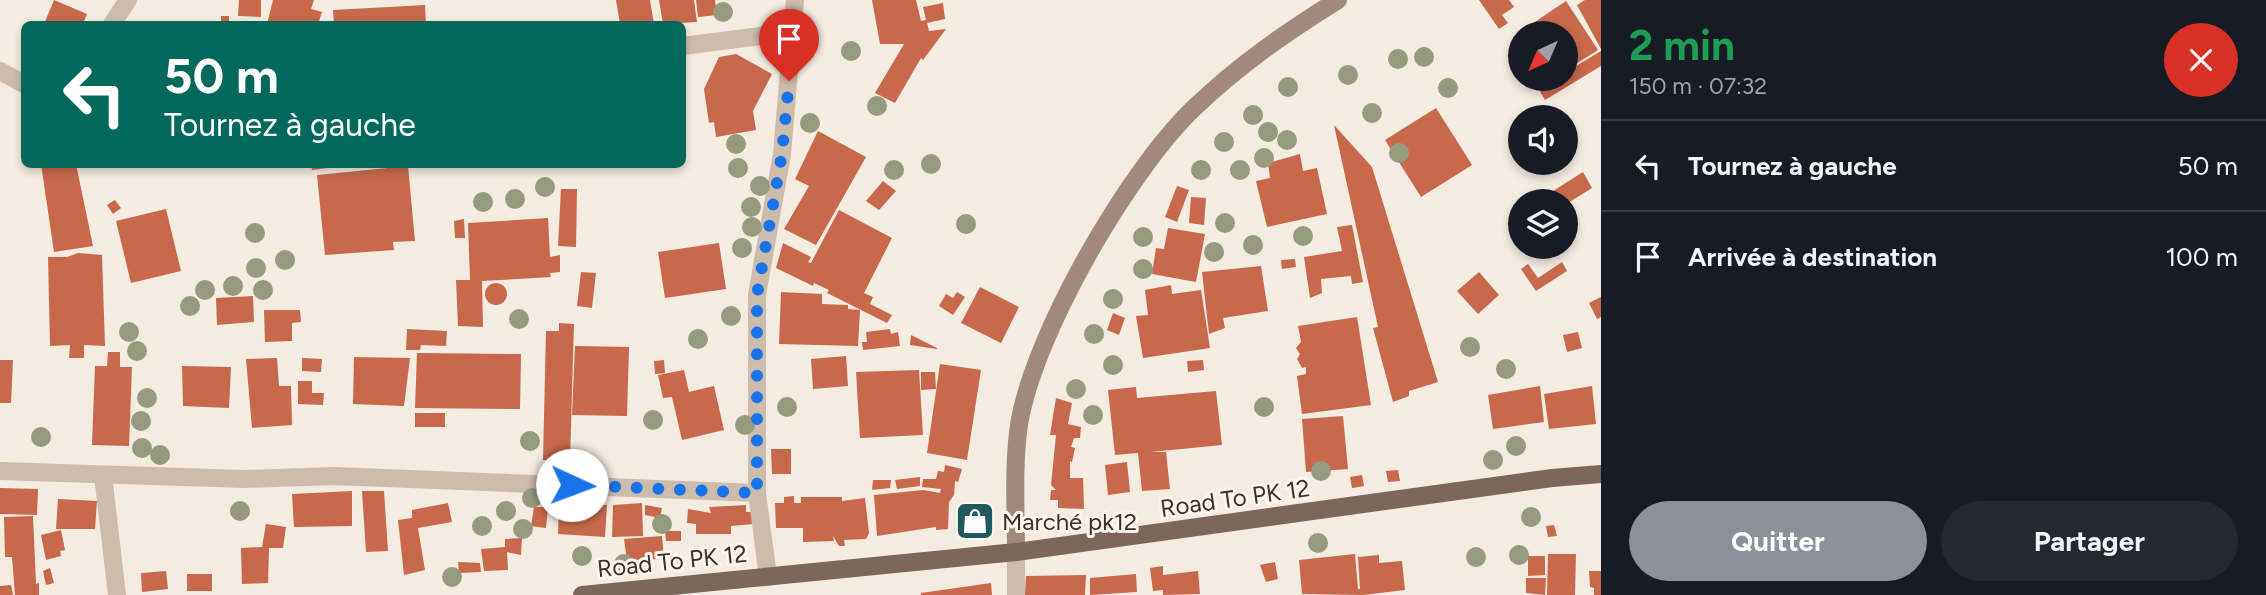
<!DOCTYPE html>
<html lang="fr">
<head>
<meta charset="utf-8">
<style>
	body { margin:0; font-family:Figtree,sans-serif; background:#242831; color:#f1f3f6; height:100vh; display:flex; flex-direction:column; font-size:26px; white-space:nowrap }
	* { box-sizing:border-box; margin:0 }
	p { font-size:23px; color:#9ea1a6 }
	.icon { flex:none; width:38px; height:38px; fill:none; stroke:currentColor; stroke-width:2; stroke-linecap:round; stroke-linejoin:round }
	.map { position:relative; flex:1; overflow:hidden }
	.sheet { display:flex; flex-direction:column; background:#171b24; width:665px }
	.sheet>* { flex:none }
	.banner { position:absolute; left:21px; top:21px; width:665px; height:147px; border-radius:10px; box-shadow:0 4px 10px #0003; background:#00695c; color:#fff; overflow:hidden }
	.needle { width:46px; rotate:224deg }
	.tools { position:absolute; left:1508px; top:21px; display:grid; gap:14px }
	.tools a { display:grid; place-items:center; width:70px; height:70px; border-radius:50%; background:#171b24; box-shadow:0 4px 10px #0003; font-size:35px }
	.pin { position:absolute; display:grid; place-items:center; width:60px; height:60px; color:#fff; margin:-72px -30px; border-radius:50% 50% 50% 0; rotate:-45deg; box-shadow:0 0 7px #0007 }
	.pin .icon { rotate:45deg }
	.me { position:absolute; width:77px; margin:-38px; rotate:92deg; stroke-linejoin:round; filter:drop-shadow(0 0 5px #0008) }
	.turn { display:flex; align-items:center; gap:24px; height:147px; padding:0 28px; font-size:32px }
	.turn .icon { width:91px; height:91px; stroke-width:2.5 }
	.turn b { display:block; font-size:49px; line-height:60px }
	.round { display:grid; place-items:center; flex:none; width:74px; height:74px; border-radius:37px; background:#242831 }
	.head { display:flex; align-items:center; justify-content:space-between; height:119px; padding:0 28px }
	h1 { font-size:42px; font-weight:700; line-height:52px; color:#1e9e55 }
	.primary-button { display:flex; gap:14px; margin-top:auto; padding:14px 28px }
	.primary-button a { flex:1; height:80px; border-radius:42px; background:#8c9099; color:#fff; font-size:28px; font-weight:700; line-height:80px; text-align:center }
	.primary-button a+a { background:#242831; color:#f1f3f6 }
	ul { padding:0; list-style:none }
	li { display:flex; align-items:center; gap:21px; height:91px; padding:0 28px; border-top:2px solid #363941 }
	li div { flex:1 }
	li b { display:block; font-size:26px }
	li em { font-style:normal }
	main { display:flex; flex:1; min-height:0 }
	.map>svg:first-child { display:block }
	.building { fill:#c8694b }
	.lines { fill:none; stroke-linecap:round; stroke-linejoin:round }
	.street { stroke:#cdbbac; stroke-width:18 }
	.secondary { stroke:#a18a7d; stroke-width:18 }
	.primary { stroke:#7d675c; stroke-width:18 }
	.tree { fill:#969b7f }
	.route { stroke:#1a73e8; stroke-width:12; stroke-dasharray:0 21.6 }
	.labels { text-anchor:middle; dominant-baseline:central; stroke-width:6; stroke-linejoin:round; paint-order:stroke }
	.street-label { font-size:24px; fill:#3b302b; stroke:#fbf5ee }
	.poi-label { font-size:24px; fill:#3b302b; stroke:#fbf5ee; text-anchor:start }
</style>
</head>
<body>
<main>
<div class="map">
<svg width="1601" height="595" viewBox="0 0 1601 595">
	<rect width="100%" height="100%" fill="#f4ebe1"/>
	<g class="building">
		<polygon points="54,0 87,14 83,24 44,24"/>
		<polygon points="239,0 261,0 261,17 238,16"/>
		<polygon points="273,0 314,0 311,9 322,12 318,24 267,24"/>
		<polygon points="616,0 650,0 654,24 620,24"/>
		<polygon points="659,0 694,0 697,22 663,24"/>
		<polygon points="696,0 715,0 717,15 698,17"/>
		<polygon points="872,0 916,0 921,21 926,20 923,7 943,3 945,19 927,23 929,31 946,29 923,60 921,58 895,103 875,93 904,44 880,44"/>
		<polygon points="1479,0 1509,0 1514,7 1502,15 1508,23 1499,29"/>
		<polygon points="1585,0 1601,0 1601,49 1577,5"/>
		<polygon points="1566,1 1598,50 1566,70 1566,33 1521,33 1521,40 1517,34"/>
		<polygon points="425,5 426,24 334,24 333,10"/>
		<rect x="221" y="16" width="8" height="8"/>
		<polygon points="1601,51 1601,66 1545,100 1535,83 1543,79 1547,84 1555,79 1566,79 1566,72"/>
		<polygon points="736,54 772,74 753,111 756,130 716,137 714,122 709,123 704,89 719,57"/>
		<polygon points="1436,108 1472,165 1421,197 1385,140"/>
		<polygon points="1334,125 1372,167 1438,382 1409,391 1409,396 1393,402 1373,328 1378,327"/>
		<polygon points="818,131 866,157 816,245 784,229 809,186 795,179"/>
		<polygon points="1300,154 1303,171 1317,168 1327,214 1267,227 1256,181 1270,178 1268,163"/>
		<polygon points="41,164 76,164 93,246 54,252"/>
		<polygon points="311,164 344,164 344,166 312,170"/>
		<polygon points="408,166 415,241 393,242 394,250 325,255 317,175"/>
		<polygon points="1583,172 1592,188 1566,204 1566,201 1544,201 1542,198"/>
		<polygon points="883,181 896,191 879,210 866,201"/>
		<polygon points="1177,186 1189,190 1177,222 1165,217"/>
		<polygon points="561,189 577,189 576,247 558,246"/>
		<polygon points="1191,197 1206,198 1204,225 1189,223"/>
		<polygon points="115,200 121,208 113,214 107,205"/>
		<polygon points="166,209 181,271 131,283 116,221"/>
		<polygon points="839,210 892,238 864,293 873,297 870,304 892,315 887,323 827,293 829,290 814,283 813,286 776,268 783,243 811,257 808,262 811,263"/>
		<polygon points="548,218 550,257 560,255 560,272 550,273 551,277 482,281 483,327 458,326 456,280 470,280 468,223"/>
		<polygon points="464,219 465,238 455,238 454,221"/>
		<polygon points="1352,225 1363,282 1352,284 1351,276 1321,279 1322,293 1310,298 1304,257 1342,251 1337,227"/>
		<polygon points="1168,228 1205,234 1196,282 1152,274 1156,248 1164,249"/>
		<polygon points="719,243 726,289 665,298 658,252"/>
		<polygon points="78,253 102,255 105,346 84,345 84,358 69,358 70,345 50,346 48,257 67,257"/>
		<polygon points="1295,259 1296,267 1282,269 1281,260"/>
		<polygon points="1562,262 1567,271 1536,291 1521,269 1528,264 1538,278"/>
		<polygon points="1261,266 1268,311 1223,318 1225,328 1209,334 1202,272"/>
		<polygon points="581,272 596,273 592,308 577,306"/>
		<polygon points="1479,272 1499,295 1478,314 1457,291"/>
		<circle cx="496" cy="294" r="11"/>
		<polygon points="1171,285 1172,294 1201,290 1210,348 1143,358 1136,316 1148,315 1145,290"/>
		<polygon points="980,287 1019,307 1001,343 961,323"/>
		<polygon points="781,292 822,294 822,304 848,305 848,309 860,310 858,346 779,344"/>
		<polygon points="957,292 965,297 953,315 939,306 946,294 953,298"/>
		<polygon points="253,296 254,322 217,325 216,298"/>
		<polygon points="1601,297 1601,317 1597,319 1589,303"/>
		<polygon points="264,310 300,310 301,322 292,323 292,341 265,342"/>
		<polygon points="1113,313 1125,318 1119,335 1107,330"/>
		<polygon points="1357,317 1371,405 1302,414 1297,376 1306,374 1306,367 1302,368 1297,359 1300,354 1296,348 1301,342 1298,326"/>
		<polygon points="559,323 574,324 570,461 543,460 546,331 559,331"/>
		<polygon points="407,329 447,331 446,346 421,345 420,350 406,350"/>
		<polygon points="890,329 891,334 898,332 900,346 863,350 862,342 867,342 866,332"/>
		<polygon points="1578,332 1582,348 1567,352 1563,335"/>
		<polygon points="911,335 937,348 937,349 910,345"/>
		<polygon points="575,346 629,347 627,416 572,415"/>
		<polygon points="108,352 120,352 120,367 132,367 129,446 92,445 95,366 107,366"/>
		<polygon points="417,353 521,354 520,409 415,408"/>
		<polygon points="846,356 848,386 813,389 811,359"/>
		<polygon points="354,357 410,358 404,406 353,404"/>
		<polygon points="277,358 279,386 291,386 292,425 252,428 246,359"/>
		<polygon points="302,358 322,359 321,372 302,371"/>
		<polygon points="0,360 13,360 11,403 0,403"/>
		<polygon points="664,360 665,373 655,374 654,361"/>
		<polygon points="1203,360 1204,370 1188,372 1187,361"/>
		<polygon points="940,364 981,370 967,460 927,453"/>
		<polygon points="182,366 231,367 229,408 183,406"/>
		<polygon points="684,370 689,392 714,386 724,430 682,440 672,397 663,398 658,375"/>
		<polygon points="919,370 923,435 860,438 856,372"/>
		<polygon points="921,372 935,372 936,389 921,390"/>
		<polygon points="298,381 312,381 312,393 324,393 323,405 298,404"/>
		<polygon points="1540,386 1544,422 1493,429 1488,395"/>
		<polygon points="1592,386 1596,424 1549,429 1544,394"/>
		<polygon points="1136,387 1137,398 1216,391 1222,445 1151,452 1166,452 1170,489 1142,491 1138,453 1115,455 1108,390"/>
		<polygon points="1056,398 1072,403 1068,424 1081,427 1080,438 1074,438 1071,447 1075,448 1072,462 1070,461 1070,478 1083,478 1084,509 1058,508 1058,500 1050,500 1051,490 1056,490 1051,485 1056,435 1050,435"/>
		<rect x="415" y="413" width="30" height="14"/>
		<polygon points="1343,416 1348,469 1306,472 1302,419"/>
		<polygon points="771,449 791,449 791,474 772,474"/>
		<polygon points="1127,462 1130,492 1108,495 1105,465"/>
		<polygon points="945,465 962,469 958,482 955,481 954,495 949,502 948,529 936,530 936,527 877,536 874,495 923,490 940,493 941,489 922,487 923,479 936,479 938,471 944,472"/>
		<polygon points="1398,470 1400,481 1388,482 1386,471"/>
		<polygon points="1362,475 1364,486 1352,488 1350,477"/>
		<polygon points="920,477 920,486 897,489 895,480"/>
		<polygon points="873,480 891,480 890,488 872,490"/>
		<polygon points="0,488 38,489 37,515 0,514"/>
		<polygon points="352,491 352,526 294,527 292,494"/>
		<polygon points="362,491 384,491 388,551 366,552"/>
		<polygon points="794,496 794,503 801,503 801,497 842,497 842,501 865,498 869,533 866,539 844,540 845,546 839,546 833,536 834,541 803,542 803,528 776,528 775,503 784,503 784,497"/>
		<polygon points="58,499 97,501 95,529 56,529"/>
		<polygon points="448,503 452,522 418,528 425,570 404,575 398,520 412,518 412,510"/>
		<polygon points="559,503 607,505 605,537 558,534"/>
		<polygon points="642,503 643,536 612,537 613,505"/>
		<polygon points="645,505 662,508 660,518 645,515"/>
		<polygon points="746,505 746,512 752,512 753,524 731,526 731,534 696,534 696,524 687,523 688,509 711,513 709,507"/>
		<polygon points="534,507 548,507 546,528 531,526"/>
		<polygon points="33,516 36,584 39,583 39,595 15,595 12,557 5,557 4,517"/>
		<polygon points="266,524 286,527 283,548 269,548 268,583 242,584 241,548 262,547"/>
		<polygon points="1554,525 1557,536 1548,537 1546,526"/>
		<polygon points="61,530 65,550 60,551 61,556 46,560 41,535"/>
		<polygon points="665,531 681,531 681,541 666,541"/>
		<polygon points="662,536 664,559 627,560 624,539"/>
		<polygon points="522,538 521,555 507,552 508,570 484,571 481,549 505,547 505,539"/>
		<polygon points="1355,554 1358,589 1360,589 1358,557 1379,555 1379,563 1402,561 1405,590 1363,595 1302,594 1299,560"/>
		<polygon points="1548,554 1576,554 1575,595 1547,595"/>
		<polygon points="1528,556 1545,556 1545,575 1528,576"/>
		<polygon points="458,562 480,563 481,572 459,573"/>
		<polygon points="1275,562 1278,579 1266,582 1260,565"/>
		<polygon points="1163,566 1163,575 1198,571 1200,594 1163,595 1163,590 1153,591 1150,568"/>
		<polygon points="50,568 54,583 46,585 43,571"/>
		<polygon points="166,571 168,589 142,592 141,573"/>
		<polygon points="1589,571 1601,571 1601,595 1594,595 1594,588 1590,587"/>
		<rect x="187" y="574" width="25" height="17"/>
		<polygon points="1136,574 1137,592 1090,595 1090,578"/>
		<polygon points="1086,575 1085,595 1025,595 1026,576"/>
		<polygon points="1526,578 1546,578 1545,595 1526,593"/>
		<polygon points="991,583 992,595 921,595 921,593"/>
		<polygon points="11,585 13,595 0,595 0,586"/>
	</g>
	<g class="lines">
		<g class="street">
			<polyline points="112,24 128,0"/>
			<polyline points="682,46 793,32"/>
			<polyline points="0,71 24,84"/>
			<polyline points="0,471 244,479 335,476 757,493 768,577"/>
			<polyline points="103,475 117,595"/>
			<polyline points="757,493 757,295 782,154 795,0"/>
			<polyline points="1016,595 1016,552"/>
		</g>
		<path class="secondary" d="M1016 552C1016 511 1013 466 1019 425 1033 335 1128 171 1194 108 1239 65 1285 33 1338 0"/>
		<polyline class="primary" points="582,595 1016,552 1552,478 1601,474"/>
	</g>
	<g class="tree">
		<circle cx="723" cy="12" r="10"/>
		<circle cx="851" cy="51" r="10"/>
		<circle cx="1424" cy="57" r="10"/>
		<circle cx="1398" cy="59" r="10"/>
		<circle cx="1348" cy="75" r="10"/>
		<circle cx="1288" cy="87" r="10"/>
		<circle cx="1448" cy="88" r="10"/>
		<circle cx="877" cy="106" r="10"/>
		<circle cx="1372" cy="113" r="10"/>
		<circle cx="1253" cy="115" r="10"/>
		<circle cx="810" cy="123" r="10"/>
		<circle cx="1268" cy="132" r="10"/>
		<circle cx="1287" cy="140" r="10"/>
		<circle cx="1224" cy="142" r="10"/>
		<circle cx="736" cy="144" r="10"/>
		<circle cx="1399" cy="153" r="10"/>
		<circle cx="1264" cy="158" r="10"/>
		<circle cx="931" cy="164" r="10"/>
		<circle cx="738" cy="168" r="10"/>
		<circle cx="894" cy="170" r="10"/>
		<circle cx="1201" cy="170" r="10"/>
		<circle cx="1240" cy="170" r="10"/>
		<circle cx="760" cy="186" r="10"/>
		<circle cx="545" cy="187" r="10"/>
		<circle cx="515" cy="199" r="10"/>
		<circle cx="483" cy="202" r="10"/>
		<circle cx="751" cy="207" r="10"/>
		<circle cx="1225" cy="223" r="10"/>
		<circle cx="966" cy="224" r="10"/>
		<circle cx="752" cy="227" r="10"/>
		<circle cx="255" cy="233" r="10"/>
		<circle cx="1303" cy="236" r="10"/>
		<circle cx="1143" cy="237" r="10"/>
		<circle cx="1253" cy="245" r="10"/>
		<circle cx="742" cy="248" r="10"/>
		<circle cx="1214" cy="252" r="10"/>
		<circle cx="285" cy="260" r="10"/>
		<circle cx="256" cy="268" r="10"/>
		<circle cx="1143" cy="269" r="10"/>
		<circle cx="233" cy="286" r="10"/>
		<circle cx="205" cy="290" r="10"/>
		<circle cx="263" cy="290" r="10"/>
		<circle cx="1113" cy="299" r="10"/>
		<circle cx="190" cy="306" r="10"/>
		<circle cx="731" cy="316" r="10"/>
		<circle cx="519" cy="319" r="10"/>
		<circle cx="129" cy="332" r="10"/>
		<circle cx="1094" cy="334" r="10"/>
		<circle cx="698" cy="339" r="10"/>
		<circle cx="1470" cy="347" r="10"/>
		<circle cx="137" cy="351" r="10"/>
		<circle cx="1113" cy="365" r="10"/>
		<circle cx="1506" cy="369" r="10"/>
		<circle cx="1076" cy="389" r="10"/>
		<circle cx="147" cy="398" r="10"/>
		<circle cx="787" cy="407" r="10"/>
		<circle cx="1264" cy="407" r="10"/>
		<circle cx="1093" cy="415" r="10"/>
		<circle cx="653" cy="420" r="10"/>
		<circle cx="141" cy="421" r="10"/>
		<circle cx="745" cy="425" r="10"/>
		<circle cx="41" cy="437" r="10"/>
		<circle cx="530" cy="441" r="10"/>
		<circle cx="1516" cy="446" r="10"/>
		<circle cx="142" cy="448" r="10"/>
		<circle cx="160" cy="455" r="10"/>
		<circle cx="1493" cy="460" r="10"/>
		<circle cx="1321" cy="471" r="10"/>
		<circle cx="532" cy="498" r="10"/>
		<circle cx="240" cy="511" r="10"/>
		<circle cx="506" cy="511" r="10"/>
		<circle cx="1531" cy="517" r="10"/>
		<circle cx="662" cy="524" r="10"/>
		<circle cx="482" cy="526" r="10"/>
		<circle cx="523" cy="529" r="10"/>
		<circle cx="1318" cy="543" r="10"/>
		<circle cx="1519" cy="555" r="10"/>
		<circle cx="582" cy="556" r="10"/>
		<circle cx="1476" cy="557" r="10"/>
		<circle cx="624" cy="564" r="10"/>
		<circle cx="452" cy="577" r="10"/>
	</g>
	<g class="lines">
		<polyline class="route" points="572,485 757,493 757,295 782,154 789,81"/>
	</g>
	<defs>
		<g id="shop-square" transform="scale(2.0125)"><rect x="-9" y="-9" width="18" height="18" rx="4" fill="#1f5a5e" stroke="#fbf5ee"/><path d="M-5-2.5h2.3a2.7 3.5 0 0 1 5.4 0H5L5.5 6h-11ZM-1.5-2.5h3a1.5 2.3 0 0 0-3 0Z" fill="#fff"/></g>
	</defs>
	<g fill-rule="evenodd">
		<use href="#shop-square" x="975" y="521"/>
	</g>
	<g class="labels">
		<g class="street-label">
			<text transform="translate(1235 498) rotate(-8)">Road To PK 12</text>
			<text transform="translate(672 561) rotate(-6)">Road To PK 12</text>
		</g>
		<g class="poi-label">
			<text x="1002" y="521">Marché pk12</text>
		</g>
	</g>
</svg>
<div class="tools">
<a><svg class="needle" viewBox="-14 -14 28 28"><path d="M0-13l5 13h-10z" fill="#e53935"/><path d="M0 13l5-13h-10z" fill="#9ea1a6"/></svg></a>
<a><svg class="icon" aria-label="sound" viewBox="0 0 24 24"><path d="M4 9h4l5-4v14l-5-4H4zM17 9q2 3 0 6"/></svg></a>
<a><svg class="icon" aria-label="layers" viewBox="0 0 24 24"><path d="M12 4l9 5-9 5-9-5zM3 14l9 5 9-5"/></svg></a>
</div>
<div class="pin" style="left:789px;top:81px;background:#d93025"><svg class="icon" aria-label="arrive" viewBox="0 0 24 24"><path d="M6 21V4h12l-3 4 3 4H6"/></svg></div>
<svg class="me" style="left:572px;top:485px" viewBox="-20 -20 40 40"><circle r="19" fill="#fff"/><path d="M0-13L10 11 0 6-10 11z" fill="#1a73e8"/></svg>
<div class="banner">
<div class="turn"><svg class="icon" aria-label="left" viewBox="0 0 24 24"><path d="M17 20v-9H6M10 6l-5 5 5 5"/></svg><div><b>50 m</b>Tournez à gauche</div></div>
</div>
</div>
<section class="sheet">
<div class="head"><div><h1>2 min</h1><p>150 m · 07:32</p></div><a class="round" style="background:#d93025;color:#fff"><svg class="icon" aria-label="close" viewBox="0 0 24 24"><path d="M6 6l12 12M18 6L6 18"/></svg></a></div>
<ul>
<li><svg class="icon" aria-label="left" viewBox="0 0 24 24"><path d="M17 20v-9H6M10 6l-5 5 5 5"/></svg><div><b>Tournez à gauche</b></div><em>50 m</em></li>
<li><svg class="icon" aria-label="arrive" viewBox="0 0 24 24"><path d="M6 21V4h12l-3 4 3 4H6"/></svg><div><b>Arrivée à destination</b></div><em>100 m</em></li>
</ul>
<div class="primary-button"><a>Quitter</a><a>Partager</a></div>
</section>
</main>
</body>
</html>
